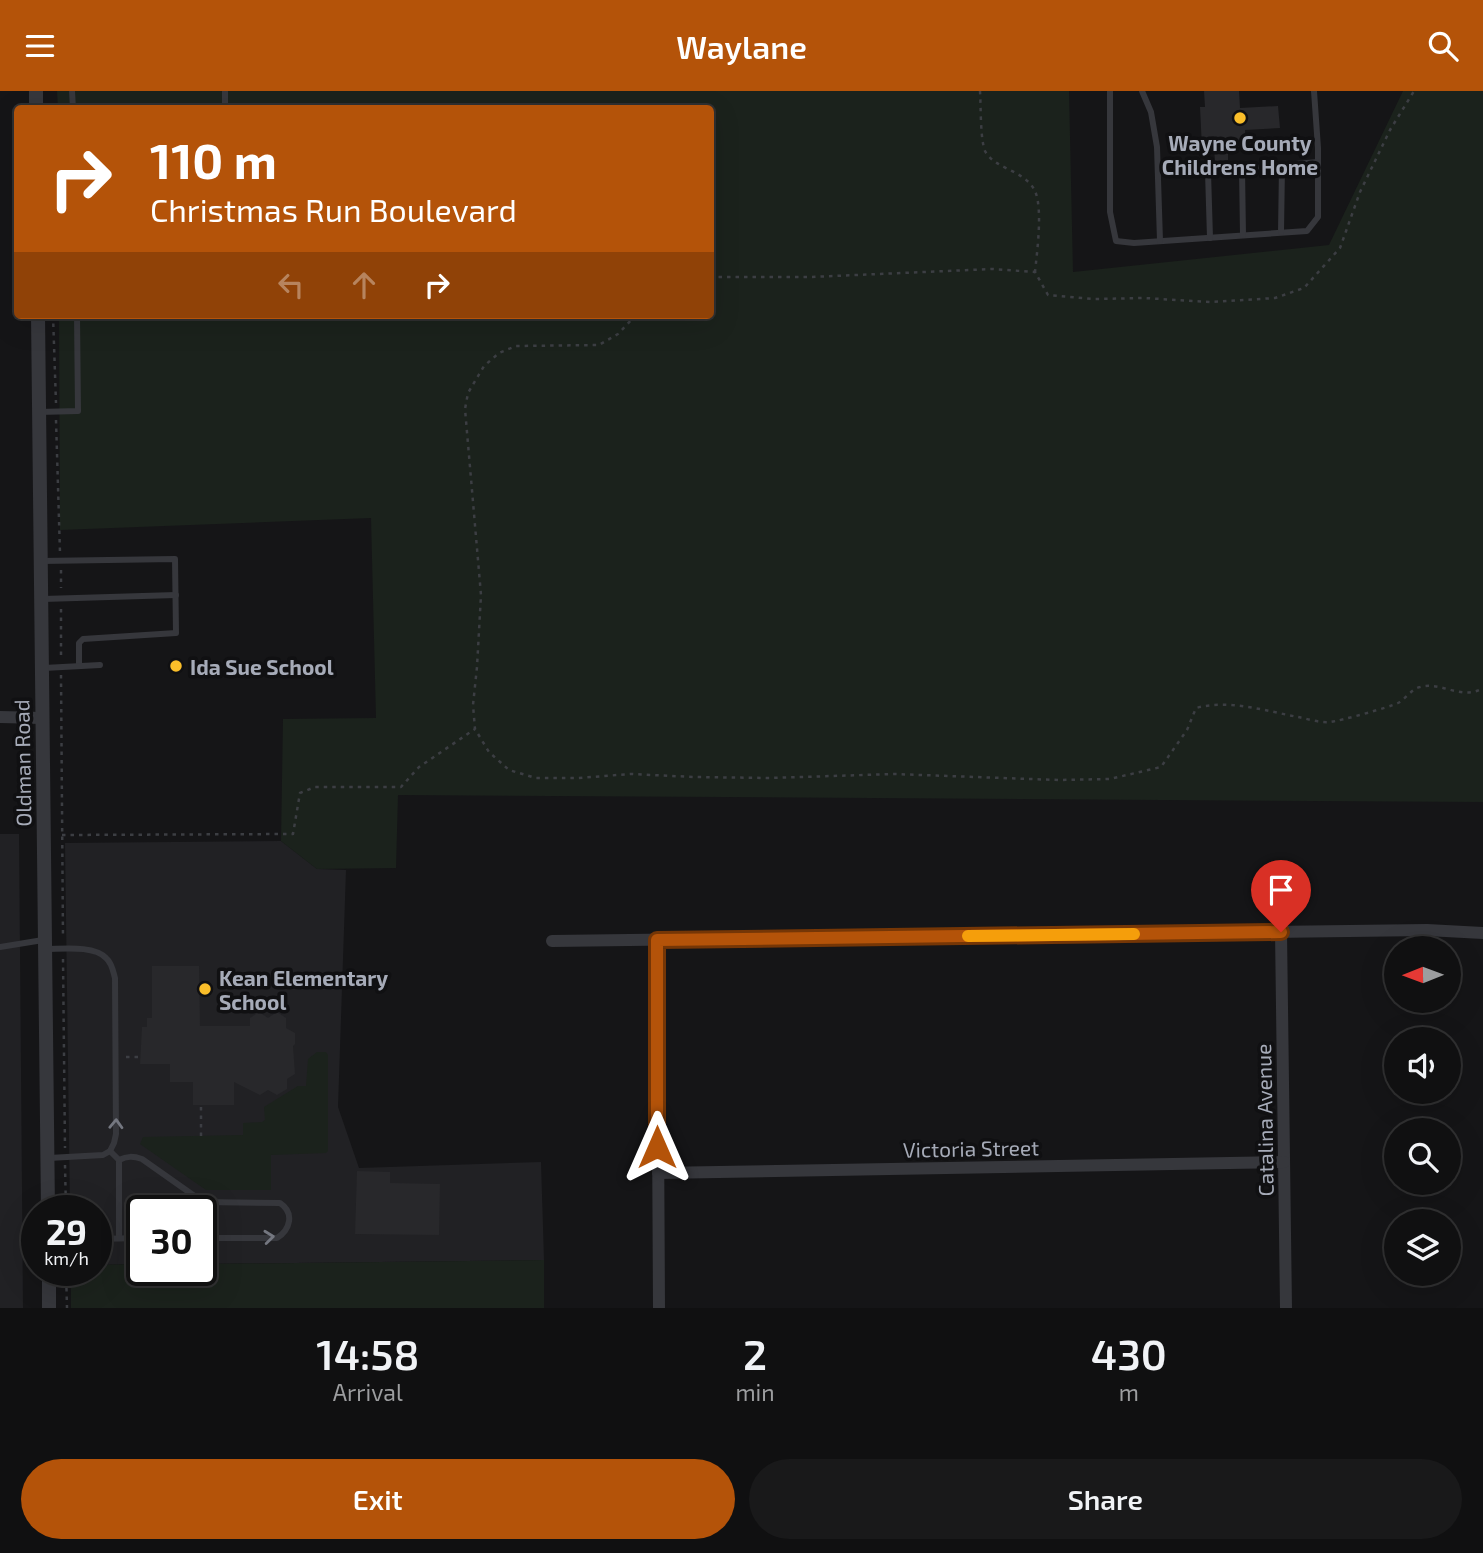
<!DOCTYPE html>
<html lang="en">
<head>
<meta charset="utf-8">
<style>
	body { margin:0; font-family:"Exo 2",sans-serif; background:#19191a; color:#f1f3f6; height:100vh; display:flex; flex-direction:column; font-size:26px; white-space:nowrap }
	* { box-sizing:border-box; margin:0 }
	p { font-size:23px; color:#9c9d9f }
	.icon { flex:none; width:38px; height:38px; fill:none; stroke:currentColor; stroke-width:2; stroke-linecap:round; stroke-linejoin:round }
	.map { position:relative; height:1217px; overflow:hidden }
	.details { display:flex; flex-direction:column; background:#101011; flex:1 }
	.details>* { flex:none }
	.hud { position:absolute; left:14px; top:14px; width:700px; height:214px; border-radius:7px; box-shadow:0 7px 28px #0002,0 0 0 2px #303031; background:#b45309; color:#fff; overflow:hidden }
	.needle { width:46px; rotate:269deg }
	.controls { position:absolute; left:1384px; top:845px; display:grid; gap:14px }
	.controls a { display:grid; place-items:center; width:77px; height:77px; border-radius:50%; background:#101011; box-shadow:0 7px 28px #0002,0 0 0 2px #303031; font-size:35px }
	.speed { position:absolute; left:21px; top:1104px; display:flex; gap:14px; font-size:35px; font-weight:700; text-align:center }
	.speed>* { display:grid; place-content:center; width:91px; height:91px; border-radius:50%; background:#101011; box-shadow:0 7px 28px #0002,0 0 0 2px #303031; line-height:1 }
	.speed small { font-size:18px; font-weight:400 }
	.speed .limit { border:4px solid #111; border-radius:10px; background:#fff; color:#111 }
	.pin { position:absolute; display:grid; place-items:center; width:60px; height:60px; color:#fff; margin:-72px -30px; border-radius:50% 50% 50% 0; rotate:-45deg; box-shadow:0 0 7px #0007 }
	.pin .icon { rotate:45deg }
	.me { position:absolute; width:77px; margin:-38px; rotate:0deg; stroke-linejoin:round; filter:drop-shadow(0 0 5px #0008) }
	.turn { display:flex; align-items:center; gap:24px; height:147px; padding:0 21px; font-size:32px }
	.turn .icon { width:91px; height:91px; stroke-width:2.5 }
	.turn b { display:block; font-size:49px; line-height:60px }
	.lanes { display:flex; align-items:center; height:66px; padding:0 21px; background:#0003; justify-content:center; gap:35px; direction:ltr }
	.lanes .off { opacity:.35 }
	.eta { display:flex; justify-content:space-evenly; align-items:center; height:119px; text-align:center }
	.eta b { font-size:42px; font-weight:600; line-height:49px }
	.button { display:flex; gap:14px; margin-top:auto; padding:14px 21px }
	.button a { flex:1; height:80px; border-radius:42px; background:#b45309; color:#fff; font-size:28px; font-weight:600; line-height:80px; text-align:center }
	.button a+a { background:#19191a; color:#f1f3f6 }
	header { display:flex; justify-content:space-between; align-items:center; height:91px; padding:0 21px; background:#b45309; color:#fff; font-size:32px; font-weight:600 }
	.map>svg:first-child { display:block }
	.built { fill:#212124 }
	.green { fill:#1b221c }
	.building { fill:#28282b }
	.lines { fill:none; stroke-linecap:round; stroke-linejoin:round }
	.path { stroke:#3c3e43; stroke-width:2.5; stroke-dasharray:3.5 5; stroke-linecap:butt }
	.service { stroke:#36373c; stroke-width:6 }
	.minor { stroke:#36373c; stroke-width:12 }
	.tertiary { stroke:#36373c; stroke-width:14 }
	.oneway { stroke:#747780 }
	.route-casing { stroke:#753606; stroke-width:18 }
	.route { stroke:#b45309; stroke-width:12 }
	.slow { stroke:#f59e0b; stroke-width:12 }
	.poi-dot { fill:#fabe2a; stroke:#101012; stroke-width:2.5 }
	.labels { text-anchor:middle; dominant-baseline:central; stroke-width:7; stroke-linejoin:round; paint-order:stroke }
	.poi-label { font-size:21px; font-weight:bold; fill:#a6abb8; stroke:#101012; text-anchor:start }
	.street-label { font-size:21px; fill:#a6abb8; stroke:#101012 }
</style>
</head>
<body>
<header><svg class="icon" aria-label="menu" viewBox="0 0 24 24"><path d="M4 6h16M4 12h16M4 18h16"/></svg>Waylane<svg class="icon" aria-label="search" viewBox="0 0 24 24"><circle cx="10" cy="10" r="6"/><path d="M15 15l6 6"/></svg></header>
<div class="map">
<svg width="1483" height="1217" viewBox="0 0 1483 1217">
	<rect width="100%" height="100%" fill="#151517"/>
	<g class="built">
		<polygon points="0,743 19,743 23,1217 0,1217"/>
		<polygon points="281,750 317,778 346,779 338,1016 359,1077 541,1071 544,1169 201,1173 201,1120 142,1120 142,1173 96,1174 96,1120 70,1120 65,752"/>
	</g>
	<g class="green">
		<polygon points="57,0 1069,0 1073,181 1329,154 1403,0 1483,0 1483,711 398,704 396,777 317,778 281,750 283,628 376,627 371,427 60,439 59,224 710,224 710,18 58,18"/>
		<polygon points="317,961 326,961 328,964 328,1060 326,1062 271,1064 271,1099 206,1099 140,1053 143,1046 243,1044 243,1032 262,1031 265,1029 264,1016 298,995 306,995 308,968"/>
		<polygon points="544,1169 544,1217 71,1217 71,1180 96,1180 96,1174 142,1173 142,1180 201,1180 201,1173"/>
	</g>
	<g class="building">
		<polygon points="1204,0 1239,0 1240,17 1278,15 1280,37 1245,39 1246,56 1228,57 1228,69 1215,70 1214,57 1202,57 1200,16 1205,16"/>
		<polygon points="152,875 199,875 200,935 250,935 250,927 259,921 268,927 277,921 286,927 286,937 295,942 295,953 293,955 295,983 287,988 287,998 277,1004 268,999 260,1004 234,991 234,1014 193,1014 193,991 170,991 170,973 140,973 142,936 147,936 147,927 152,927"/>
		<polygon points="357,1080 390,1081 390,1092 440,1093 439,1144 355,1143"/>
	</g>
	<g class="lines">
		<g class="path">
			<path d="M980 0C981 15 980 47 985 60 994 78 1025 79 1035 100 1043 118 1037 161 1035 181"/>
			<polyline points="710,186 811,186 993,178 1035,181 1048,204 1094,208 1144,207 1211,211 1275,207 1304,197 1340,157 1360,101 1390,39 1414,0"/>
			<polyline points="53,224 56,312"/>
			<path d="M636 224 618 243 599 254 516 255 499 262 484 275 468 302 465 318 481 504 477 576 473 614 475 638 489 661 509 679 536 687H578L631 683 694 686 770 687 894 683 1058 689 1110 688 1161 676 1187 639 1196 617C1229 608 1266 620 1298 626 1308 628 1320 632 1330 631 1340 630 1390 616 1398 612 1406 608 1411 598 1420 596 1441 590 1462 610 1483 597"/>
			<polyline points="56,329 60,462"/>
			<polyline points="61,479 61,497"/>
			<polyline points="61,518 61,567"/>
			<polyline points="61,584 63,847"/>
			<polyline points="62,744 293,743 300,702 315,696 401,696 419,676 475,638"/>
			<polyline points="63,868 65,1057"/>
			<polyline points="126,966 141,966"/>
			<polyline points="201,1045 201,1014"/>
			<polyline points="65,1074 66,1120"/>
			<polyline points="66,1180 67,1217"/>
		</g>
		<g class="service">
			<polyline points="72,0 73,18"/>
			<polyline points="225,0 225,18"/>
			<polyline points="1110,0 1110,121 1116,150 1134,152 1307,140 1318,126 1318,57 1314,0"/>
			<polyline points="1142,0 1151,21 1157,56 1160,150"/>
			<polyline points="1242,78 1243,144"/>
			<polyline points="1281,141 1282,75"/>
			<polyline points="1210,147 1208,81 1318,71"/>
			<polyline points="39,321 78,320 77,224"/>
			<polyline points="41,470 175,468 176,542 83,548 79,552 79,575"/>
			<polyline points="43,508 176,504"/>
			<polyline points="44,577 100,574"/>
			<polyline points="0,856 43,849"/>
			<path d="M46 858C62 858 94 854 106 867 112 872 113 880 115 887L116 1043 114 1052 110 1060 103 1064 49 1067"/>
			<polyline points="110,1060 119,1069 119,1147"/>
			<path d="M119 1069C127 1065 133 1065 142 1068L203 1111 280 1112C295 1122 290 1139 277 1147H201"/>
			<polyline points="96,1148 142,1147"/>
		</g>
		<g class="minor">
			<polyline points="0,626 42,627"/>
			<polyline points="1281,841 1286,1217"/>
			<polyline points="657,849 659,1217"/>
			<polyline points="552,850 1427,839 1483,842"/>
			<polyline points="658,1082 1284,1071"/>
		</g>
		<g class="tertiary">
			<polyline points="36,0 36,18"/>
			<polyline points="38,224 48,1120"/>
			<polyline points="49,1180 49,1217"/>
		</g>
	</g>
	<defs><path id="oneway-chevron" d="M-2-3.5L2.5 0L-2 3.5" fill="none" stroke-width="1.6" stroke-linecap="round" stroke-linejoin="round" transform="scale(1.75)"/></defs>
	<g class="oneway">
		<use href="#oneway-chevron" transform="translate(116 1033) rotate(-88)"/>
		<use href="#oneway-chevron" transform="translate(269 1146) rotate(-6)"/>
	</g>
	<g class="lines">
		<g class="route-casing">
			<polyline id="route" points="657,1056 657,849 1281,841"/>
		</g>
		<use href="#route" class="route"/>
		<polyline class="slow" points="968,845 1134,843"/>
	</g>
	<g class="poi-dot">
		<circle cx="1240" cy="27" r="7"/>
		<circle cx="176" cy="575" r="7"/>
		<circle cx="205" cy="898" r="7"/>
	</g>
	<g class="labels">
		<g class="poi-label">
			<text x="1240" y="51" text-anchor="middle">Wayne County<tspan x="1240" dy="24">Childrens Home</tspan></text>
			<text x="190" y="575">Ida Sue School</text>
			<text x="219" y="886">Kean Elementary<tspan x="219" dy="24">School</tspan></text>
		</g>
		<g class="street-label">
			<text transform="translate(22 672) rotate(-91)">Oldman Road</text>
			<text transform="translate(1264 1029) rotate(-91)">Catalina Avenue</text>
			<text transform="translate(971 1057) rotate(-1)">Victoria Street</text>
		</g>
	</g>
</svg>
<div class="controls">
<a><svg class="needle" viewBox="-14 -14 28 28"><path d="M0-13l5 13h-10z" fill="#e53935"/><path d="M0 13l5-13h-10z" fill="#9c9d9f"/></svg></a>
<a><svg class="icon" aria-label="sound" viewBox="0 0 24 24"><path d="M4 9h4l5-4v14l-5-4H4zM17 9q2 3 0 6"/></svg></a>
<a><svg class="icon" aria-label="search" viewBox="0 0 24 24"><circle cx="10" cy="10" r="6"/><path d="M15 15l6 6"/></svg></a>
<a><svg class="icon" aria-label="layers" viewBox="0 0 24 24"><path d="M12 4l9 5-9 5-9-5zM3 14l9 5 9-5"/></svg></a>
</div>
<div class="speed"><div>29<small>km/h</small></div><div class="limit">30</div></div>
<div class="pin" style="left:1281px;top:841px;background:#d93025"><svg class="icon" aria-label="arrive" viewBox="0 0 24 24"><path d="M6 21V4h12l-3 4 3 4H6"/></svg></div>
<svg class="me" style="left:657px;top:1056px" viewBox="-20 -20 40 40"><path d="M0-17L14 15 0 8-14 15z" fill="#b45309" stroke="#fff" stroke-width="4"/></svg>
<div class="hud">
<div class="turn"><svg class="icon" aria-label="right" viewBox="0 0 24 24"><path d="M7 20v-9h11M14 6l5 5-5 5"/></svg><div><b>110 m</b>Christmas Run Boulevard</div></div>
<div class="lanes"><svg class="icon off" aria-label="left" viewBox="0 0 24 24"><path d="M17 20v-9H6M10 6l-5 5 5 5"/></svg><svg class="icon off" aria-label="ahead" viewBox="0 0 24 24"><path d="M12 20V5M6 11l6-6 6 6"/></svg><svg class="icon" aria-label="right" viewBox="0 0 24 24"><path d="M7 20v-9h11M14 6l5 5-5 5"/></svg></div>
</div>
</div>
<section class="details">
<div class="eta">
<div><b>14:58</b><p>Arrival</p></div>
<div><b>2</b><p>min</p></div>
<div><b>430</b><p>m</p></div>
</div>
<div class="button"><a>Exit</a><a>Share</a></div>
</section>
</body>
</html>
